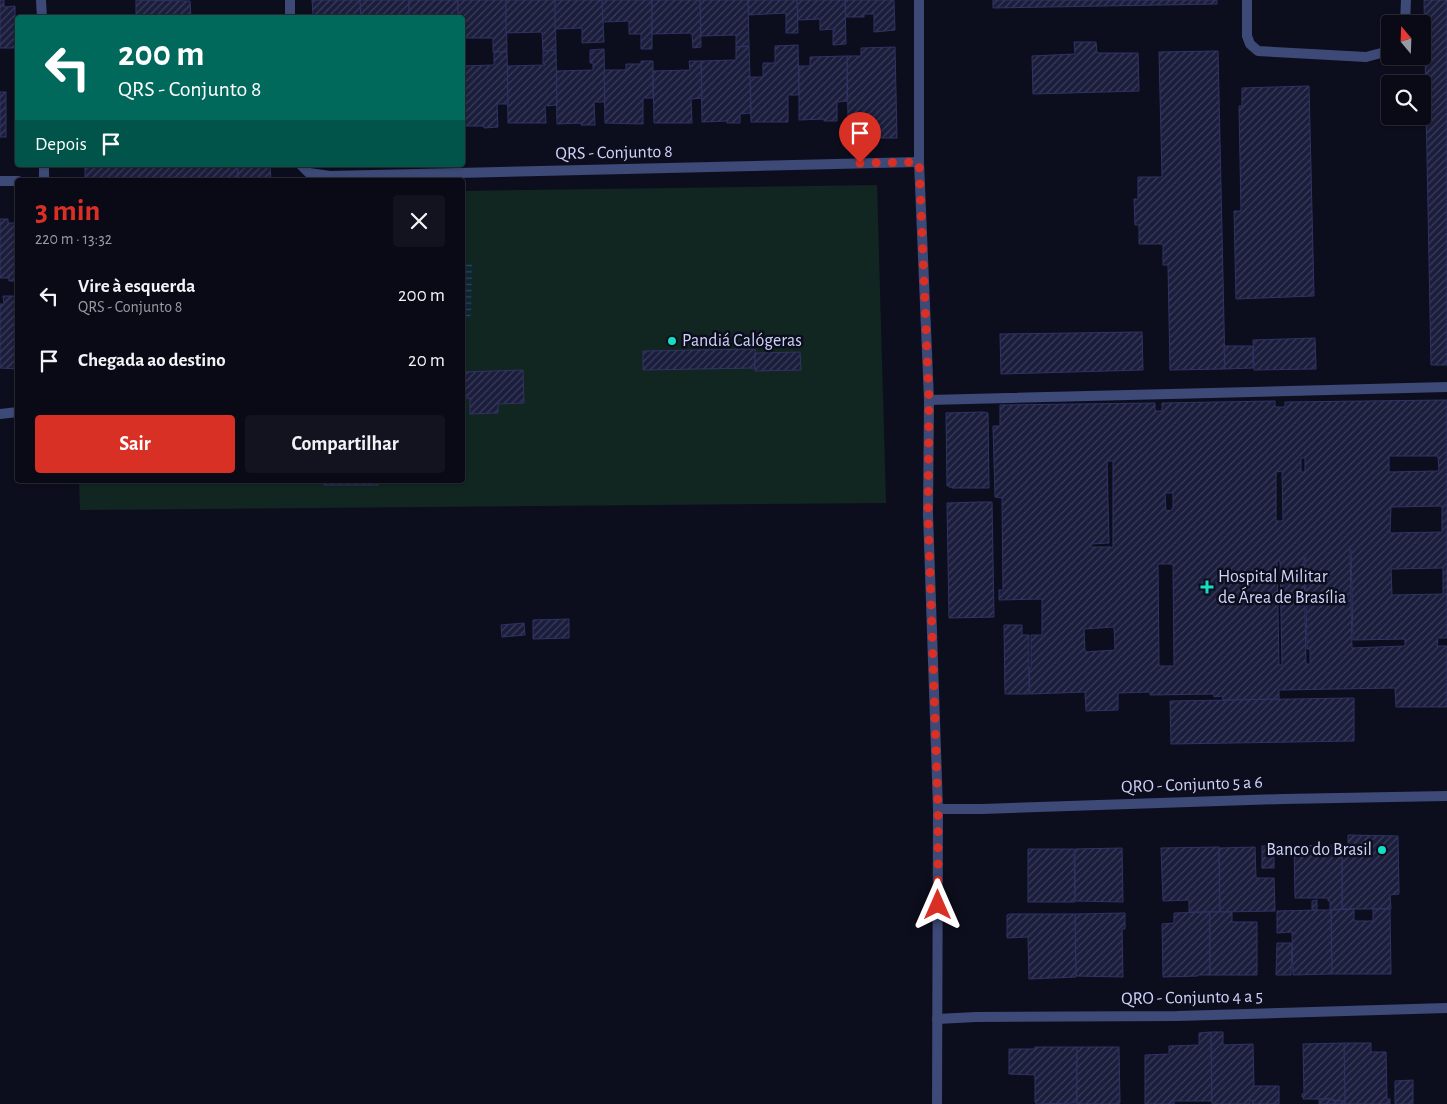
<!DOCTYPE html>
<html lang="pt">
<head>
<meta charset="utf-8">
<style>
	body { margin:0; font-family:"Alegreya Sans",sans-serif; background:#13131f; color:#f1f3f6; height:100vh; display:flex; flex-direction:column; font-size:19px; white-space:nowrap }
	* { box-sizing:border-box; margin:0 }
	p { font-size:16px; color:#999aa1 }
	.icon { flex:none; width:28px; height:28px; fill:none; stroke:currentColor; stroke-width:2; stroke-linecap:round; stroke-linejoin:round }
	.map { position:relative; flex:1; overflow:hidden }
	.drawer { position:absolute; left:15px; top:178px; width:450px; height:305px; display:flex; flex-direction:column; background:#0a0a16; border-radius:5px; box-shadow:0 1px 4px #0004,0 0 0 1px #2a2b35 }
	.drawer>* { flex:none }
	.top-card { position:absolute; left:15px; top:15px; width:450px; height:152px; border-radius:5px; box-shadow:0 1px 4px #0004,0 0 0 1px #2a2b35; background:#00695c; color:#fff; overflow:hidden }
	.needle { width:32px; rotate:341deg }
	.tools { position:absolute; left:1381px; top:15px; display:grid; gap:10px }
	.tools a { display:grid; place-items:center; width:50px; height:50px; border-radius:5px; background:#0a0a16; box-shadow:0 1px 4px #0004,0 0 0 1px #2a2b35; font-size:25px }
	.pin { position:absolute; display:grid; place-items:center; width:42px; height:42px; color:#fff; margin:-51px -21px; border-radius:50% 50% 50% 0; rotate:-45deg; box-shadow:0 0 5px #0007 }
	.pin .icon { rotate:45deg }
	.me { position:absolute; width:55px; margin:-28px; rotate:0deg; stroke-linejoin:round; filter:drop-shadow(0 0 4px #0008) }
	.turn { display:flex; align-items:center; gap:18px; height:105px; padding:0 20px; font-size:22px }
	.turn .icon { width:65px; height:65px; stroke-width:2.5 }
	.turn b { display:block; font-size:35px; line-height:42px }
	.then { display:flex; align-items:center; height:48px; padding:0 20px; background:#0003; gap:10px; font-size:19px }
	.round { display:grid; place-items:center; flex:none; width:52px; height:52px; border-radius:5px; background:#13131f }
	.head { display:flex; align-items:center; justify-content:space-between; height:85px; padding:0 20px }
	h1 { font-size:30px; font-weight:700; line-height:38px; color:#d93025 }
	.button { display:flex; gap:10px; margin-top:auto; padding:10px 20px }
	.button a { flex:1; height:58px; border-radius:5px; background:#d93025; color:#fff; font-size:20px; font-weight:700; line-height:58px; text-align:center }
	.button a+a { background:#13131f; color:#f1f3f6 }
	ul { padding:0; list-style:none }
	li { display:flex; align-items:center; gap:15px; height:65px; padding:0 20px }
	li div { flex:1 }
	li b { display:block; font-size:19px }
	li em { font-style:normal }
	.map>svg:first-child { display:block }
	.grass { fill:#112620 }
	.water { fill:url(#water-rules) }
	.building { fill:url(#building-hatch); stroke:#303265; fill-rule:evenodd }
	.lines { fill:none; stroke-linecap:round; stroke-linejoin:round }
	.lane { stroke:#3d4977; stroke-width:10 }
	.street { stroke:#3d4977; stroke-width:10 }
	.route { stroke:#d93025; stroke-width:9; stroke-dasharray:0 16.2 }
	.poi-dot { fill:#15dfc3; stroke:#0d0e1d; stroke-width:2 }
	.labels { text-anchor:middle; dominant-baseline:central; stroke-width:5; stroke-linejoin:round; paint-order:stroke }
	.street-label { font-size:18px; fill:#ced3fa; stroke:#0d0e1d }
	.poi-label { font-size:18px; fill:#ced3fa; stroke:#0d0e1d; text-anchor:start }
</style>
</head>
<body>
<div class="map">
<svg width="1447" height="1104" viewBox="0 0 1447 1104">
	<defs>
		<pattern id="water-rules" width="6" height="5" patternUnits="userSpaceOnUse" patternTransform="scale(1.25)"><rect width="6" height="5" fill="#0d2636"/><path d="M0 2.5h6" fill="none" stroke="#2f4554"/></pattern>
		<pattern id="building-hatch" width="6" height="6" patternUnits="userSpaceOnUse" patternTransform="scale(1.25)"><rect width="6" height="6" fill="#1b1d3c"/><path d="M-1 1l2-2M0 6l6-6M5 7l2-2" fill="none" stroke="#3b3d59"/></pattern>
	</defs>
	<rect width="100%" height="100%" fill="#0d0e1d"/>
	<polygon class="grass" points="877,185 886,503 80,510 79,480 462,480 463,191"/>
	<polygon class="water" points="463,264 472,264 471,315 463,323"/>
	<g class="building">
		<polygon points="0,0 4,0 4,7 15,6 15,48 0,48"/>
		<polygon points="136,0 190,1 191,18 136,18"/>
		<polygon points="312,0 360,0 361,18 311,18 313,16"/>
		<polygon points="360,0 409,0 409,18 361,18"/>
		<rect x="409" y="0" width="49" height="18"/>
		<polygon points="458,0 506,0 507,52 493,52 493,38 462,38 462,18 458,18"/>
		<polygon points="506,0 555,0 556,50 543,51 542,32 506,33"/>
		<polygon points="555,0 602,0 604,42 582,43 582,28 555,29"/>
		<polygon points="602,0 652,0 652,49 641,49 641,34 629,34 629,21 603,22"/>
		<polygon points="652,0 700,0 701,47 693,48 692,34 690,33 652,34"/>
		<polygon points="700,0 748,0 749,46 736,47 736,35 701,36"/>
		<polygon points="748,0 797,0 798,33 786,33 786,13 749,15"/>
		<polygon points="797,0 845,0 846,44 833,45 833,30 835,31 834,29 820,30 820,19 798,20"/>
		<polygon points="845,0 894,0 895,30 874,32 874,14 864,14 864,17 846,17"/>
		<polygon points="993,0 1217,0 1217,4 993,8"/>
		<polygon points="1424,0 1447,0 1447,365 1431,365"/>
		<polygon points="1074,42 1096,42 1097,53 1138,53 1139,91 1033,94 1032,56 1075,54"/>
		<polygon points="798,45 799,95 788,95 788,122 751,122 750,77 763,77 763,63 775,63 775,46"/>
		<polygon points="749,46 751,113 740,114 740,123 727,123 727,121 702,122 701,61 736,60 736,47"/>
		<polygon points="895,47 897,138 872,138 872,118 848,119 847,56 861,56 861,48"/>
		<polygon points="604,49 605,102 594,102 595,125 581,125 581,123 557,124 556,71 593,70 593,63 590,63 590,50"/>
		<polygon points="556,50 557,105 545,106 546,123 508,123 507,66 545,65 545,64 543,64 543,51"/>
		<polygon points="1218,51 1225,369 1170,370 1168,265 1163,265 1163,244 1139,244 1139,225 1135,225 1134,199 1138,199 1138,177 1162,177 1159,52"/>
		<polygon points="494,52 507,52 508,104 497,104 498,127 484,128 484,126 462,126 462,66 494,65"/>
		<polygon points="847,56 847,101 837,102 837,121 824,121 824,119 799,120 799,66 810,66 810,57"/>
		<polygon points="641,61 653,61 653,98 643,98 643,124 605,123 604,70 626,70 626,64 641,64"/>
		<polygon points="689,61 701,61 702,98 691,99 692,123 654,123 653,71 690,70"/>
		<polygon points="1309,86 1314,296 1236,299 1234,211 1241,211 1239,106 1242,106 1242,88"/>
		<rect x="0" y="92" width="6" height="45"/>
		<rect x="85" y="165" width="153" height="15"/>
		<polygon points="238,165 270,165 271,180 238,180"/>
		<polygon points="0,219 8,219 8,223 18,223 18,281 9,281 9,278 0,278"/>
		<polygon points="3,296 18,296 18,369 0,368 0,304 4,304"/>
		<polygon points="1142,332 1143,370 1001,374 1000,334"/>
		<polygon points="1315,338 1316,369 1254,370 1253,340"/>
		<polygon points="1224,346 1253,346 1253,368 1225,369"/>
		<polygon points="755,349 755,368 643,370 643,351"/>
		<polygon points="800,352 801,370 755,371 755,353"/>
		<polygon points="523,370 524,403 498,404 498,413 470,414 470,398 462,398 462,372"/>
		<path d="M1447 400V638H1438L1437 646H1447V707H1396L1395 688 1279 690V699L1223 700 1222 696 1214 697V694L1150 695V692L1118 693V710L1086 711 1085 692 1030 694 1029 668H1031V635H1042V599L999 600V590H1003L1002 498 995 497 993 426H1000V405L1155 403V411H1162V403L1275 401V407H1285V402ZM1389 456H1438L1439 471 1389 472ZM1301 458H1305V472H1301ZM1107 461H1113V547H1091V544L1109 543ZM1282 471 1283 521H1276V472ZM1165 493H1173V508H1172V510L1166 511ZM1442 506V532L1390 533 1391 507ZM1350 550H1351L1353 640 1405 639V646L1352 648ZM1304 555H1305L1307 649H1310V664H1306ZM1277 561H1280L1282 665H1279ZM1158 564H1173L1174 666H1159ZM1443 568V594L1392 595 1391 569ZM1114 627 1115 650 1085 652 1084 629Z"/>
		<polygon points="984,412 988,413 989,488 952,488 952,487 949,487 949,485 947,486 946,413"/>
		<rect x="324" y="480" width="54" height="5"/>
		<polygon points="980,502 992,502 994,617 949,618 947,503"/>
		<polygon points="569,619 569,638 533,639 533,620"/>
		<polygon points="524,623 525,635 502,637 501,625"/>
		<polygon points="1004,625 1022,625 1022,635 1029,635 1029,694 1005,694"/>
		<polygon points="1354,698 1354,741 1171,744 1170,701"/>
		<polygon points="1348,835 1398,836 1399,894 1390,895 1391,909 1342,909 1342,845 1348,845"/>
		<polygon points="1330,845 1330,846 1342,847 1342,909 1330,910 1330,901 1328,901 1328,898 1295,898 1294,846"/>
		<rect x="1262" y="846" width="12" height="22"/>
		<polygon points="1219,847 1220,912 1189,912 1189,900 1163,901 1161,848"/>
		<polygon points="1255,847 1256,878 1274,878 1275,911 1220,912 1219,848"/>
		<polygon points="1122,848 1123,902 1075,901 1075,849"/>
		<polygon points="1028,849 1074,849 1075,902 1028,902"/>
		<polygon points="1317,900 1317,910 1312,910 1312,901"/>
		<polygon points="1354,909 1354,921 1373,921 1373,909 1390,909 1391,974 1332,974 1331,910"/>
		<polygon points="1317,910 1331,910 1332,974 1293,975 1292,932 1277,933 1277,911"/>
		<polygon points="1210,912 1210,975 1198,975 1198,976 1163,977 1162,924 1174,923 1174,913"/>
		<polygon points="1210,912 1232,912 1232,922 1257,922 1257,975 1210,975"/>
		<polygon points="1125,913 1125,929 1122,929 1123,977 1076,976 1075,914"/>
		<polygon points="1010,914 1075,914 1076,977 1029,979 1028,937 1007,938 1007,915"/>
		<polygon points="1277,943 1292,943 1291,975 1276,975"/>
		<polygon points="1211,1032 1212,1101 1174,1101 1174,1104 1145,1104 1145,1055 1169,1054 1169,1046 1199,1045 1199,1033"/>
		<polygon points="1211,1032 1223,1032 1223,1045 1253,1044 1254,1086 1279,1086 1279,1104 1252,1104 1252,1100 1250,1100 1250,1104 1212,1104"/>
		<polygon points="1344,1043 1371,1043 1371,1052 1386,1052 1387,1099 1390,1099 1390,1104 1345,1104"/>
		<polygon points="1344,1043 1345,1101 1333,1101 1333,1099 1303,1099 1304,1097 1302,1097 1302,1094 1304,1094 1303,1044"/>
		<polygon points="1035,1047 1077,1047 1077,1103 1036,1104 1036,1102 1035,1102 1035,1075 1009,1074 1009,1049 1035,1049"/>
		<polygon points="1077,1047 1119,1047 1120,1103 1118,1104 1077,1104"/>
		<polygon points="1413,1080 1413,1104 1395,1104 1395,1081"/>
		<polygon points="1319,1099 1333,1099 1333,1101 1345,1101 1345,1104 1319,1104"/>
	</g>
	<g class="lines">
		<g class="lane">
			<polyline points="1247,0 1247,36 1250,44 1258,51 1366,57 1385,52 1390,49"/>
			<polyline points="1405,24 1406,0"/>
			<polyline points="929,400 1447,387"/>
		</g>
		<g class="street">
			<polyline points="41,0 42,18"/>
			<polyline points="290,0 290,18"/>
			<polyline points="919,0 919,162 929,400 928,514 938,809 937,1104"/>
			<polyline points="44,165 44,180"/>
			<polyline points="301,165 309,173 330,176 919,162"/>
			<polyline points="0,181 18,181"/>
			<polyline points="0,414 18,412"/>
			<polyline points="938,809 982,809 1283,799 1447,796"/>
			<polyline points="937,1019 976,1017 1177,1016 1447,1008"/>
		</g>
	</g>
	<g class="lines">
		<polyline class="route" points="860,163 919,162 929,400 928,514 938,809 938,905"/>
	</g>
	<g class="poi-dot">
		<circle cx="672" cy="341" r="5"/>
		<path d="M1204.5 579.5h5v5h5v5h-5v5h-5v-5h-5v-5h5z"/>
		<circle cx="1382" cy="850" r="5"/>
	</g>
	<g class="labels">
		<g class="street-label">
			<text transform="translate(614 153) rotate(-1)">QRS - Conjunto 8</text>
			<text transform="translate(1192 785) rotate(-2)">QRO - Conjunto 5 a 6</text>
			<text transform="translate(1192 998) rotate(-1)">QRO - Conjunto 4 a 5</text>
		</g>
		<g class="poi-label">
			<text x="682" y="341">Pandiá Calógeras</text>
			<text x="1218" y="577">Hospital Militar<tspan x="1218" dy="21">de Área de Brasília</tspan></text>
			<text x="1372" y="850" text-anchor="end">Banco do Brasil</text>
		</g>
	</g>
</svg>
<div class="tools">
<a><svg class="needle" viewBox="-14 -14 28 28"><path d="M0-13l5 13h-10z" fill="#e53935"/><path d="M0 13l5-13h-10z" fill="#999aa1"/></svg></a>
<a><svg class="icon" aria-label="search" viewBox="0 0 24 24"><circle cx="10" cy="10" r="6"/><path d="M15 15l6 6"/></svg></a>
</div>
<div class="pin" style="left:860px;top:163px;background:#d93025"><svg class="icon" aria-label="arrive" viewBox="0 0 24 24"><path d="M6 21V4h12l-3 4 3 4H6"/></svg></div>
<svg class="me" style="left:938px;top:905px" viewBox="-20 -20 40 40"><path d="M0-17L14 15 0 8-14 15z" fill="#d93025" stroke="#fff" stroke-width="4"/></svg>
<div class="top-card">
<div class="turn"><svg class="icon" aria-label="left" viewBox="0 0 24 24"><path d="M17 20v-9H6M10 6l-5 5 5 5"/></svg><div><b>200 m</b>QRS - Conjunto 8</div></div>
<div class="then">Depois<svg class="icon" aria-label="arrive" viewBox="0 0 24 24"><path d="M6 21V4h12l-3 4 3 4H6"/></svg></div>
</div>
<section class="drawer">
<div class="head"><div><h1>3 min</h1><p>220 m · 13:32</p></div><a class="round"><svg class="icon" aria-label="close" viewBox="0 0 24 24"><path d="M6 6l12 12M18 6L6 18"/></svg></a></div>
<ul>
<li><svg class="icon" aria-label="left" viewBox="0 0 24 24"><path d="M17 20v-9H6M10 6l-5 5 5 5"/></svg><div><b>Vire à esquerda</b><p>QRS - Conjunto 8</p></div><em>200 m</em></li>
<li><svg class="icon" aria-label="arrive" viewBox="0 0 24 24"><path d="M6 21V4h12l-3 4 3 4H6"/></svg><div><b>Chegada ao destino</b></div><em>20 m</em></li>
</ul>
<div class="button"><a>Sair</a><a>Compartilhar</a></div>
</section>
</div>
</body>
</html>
